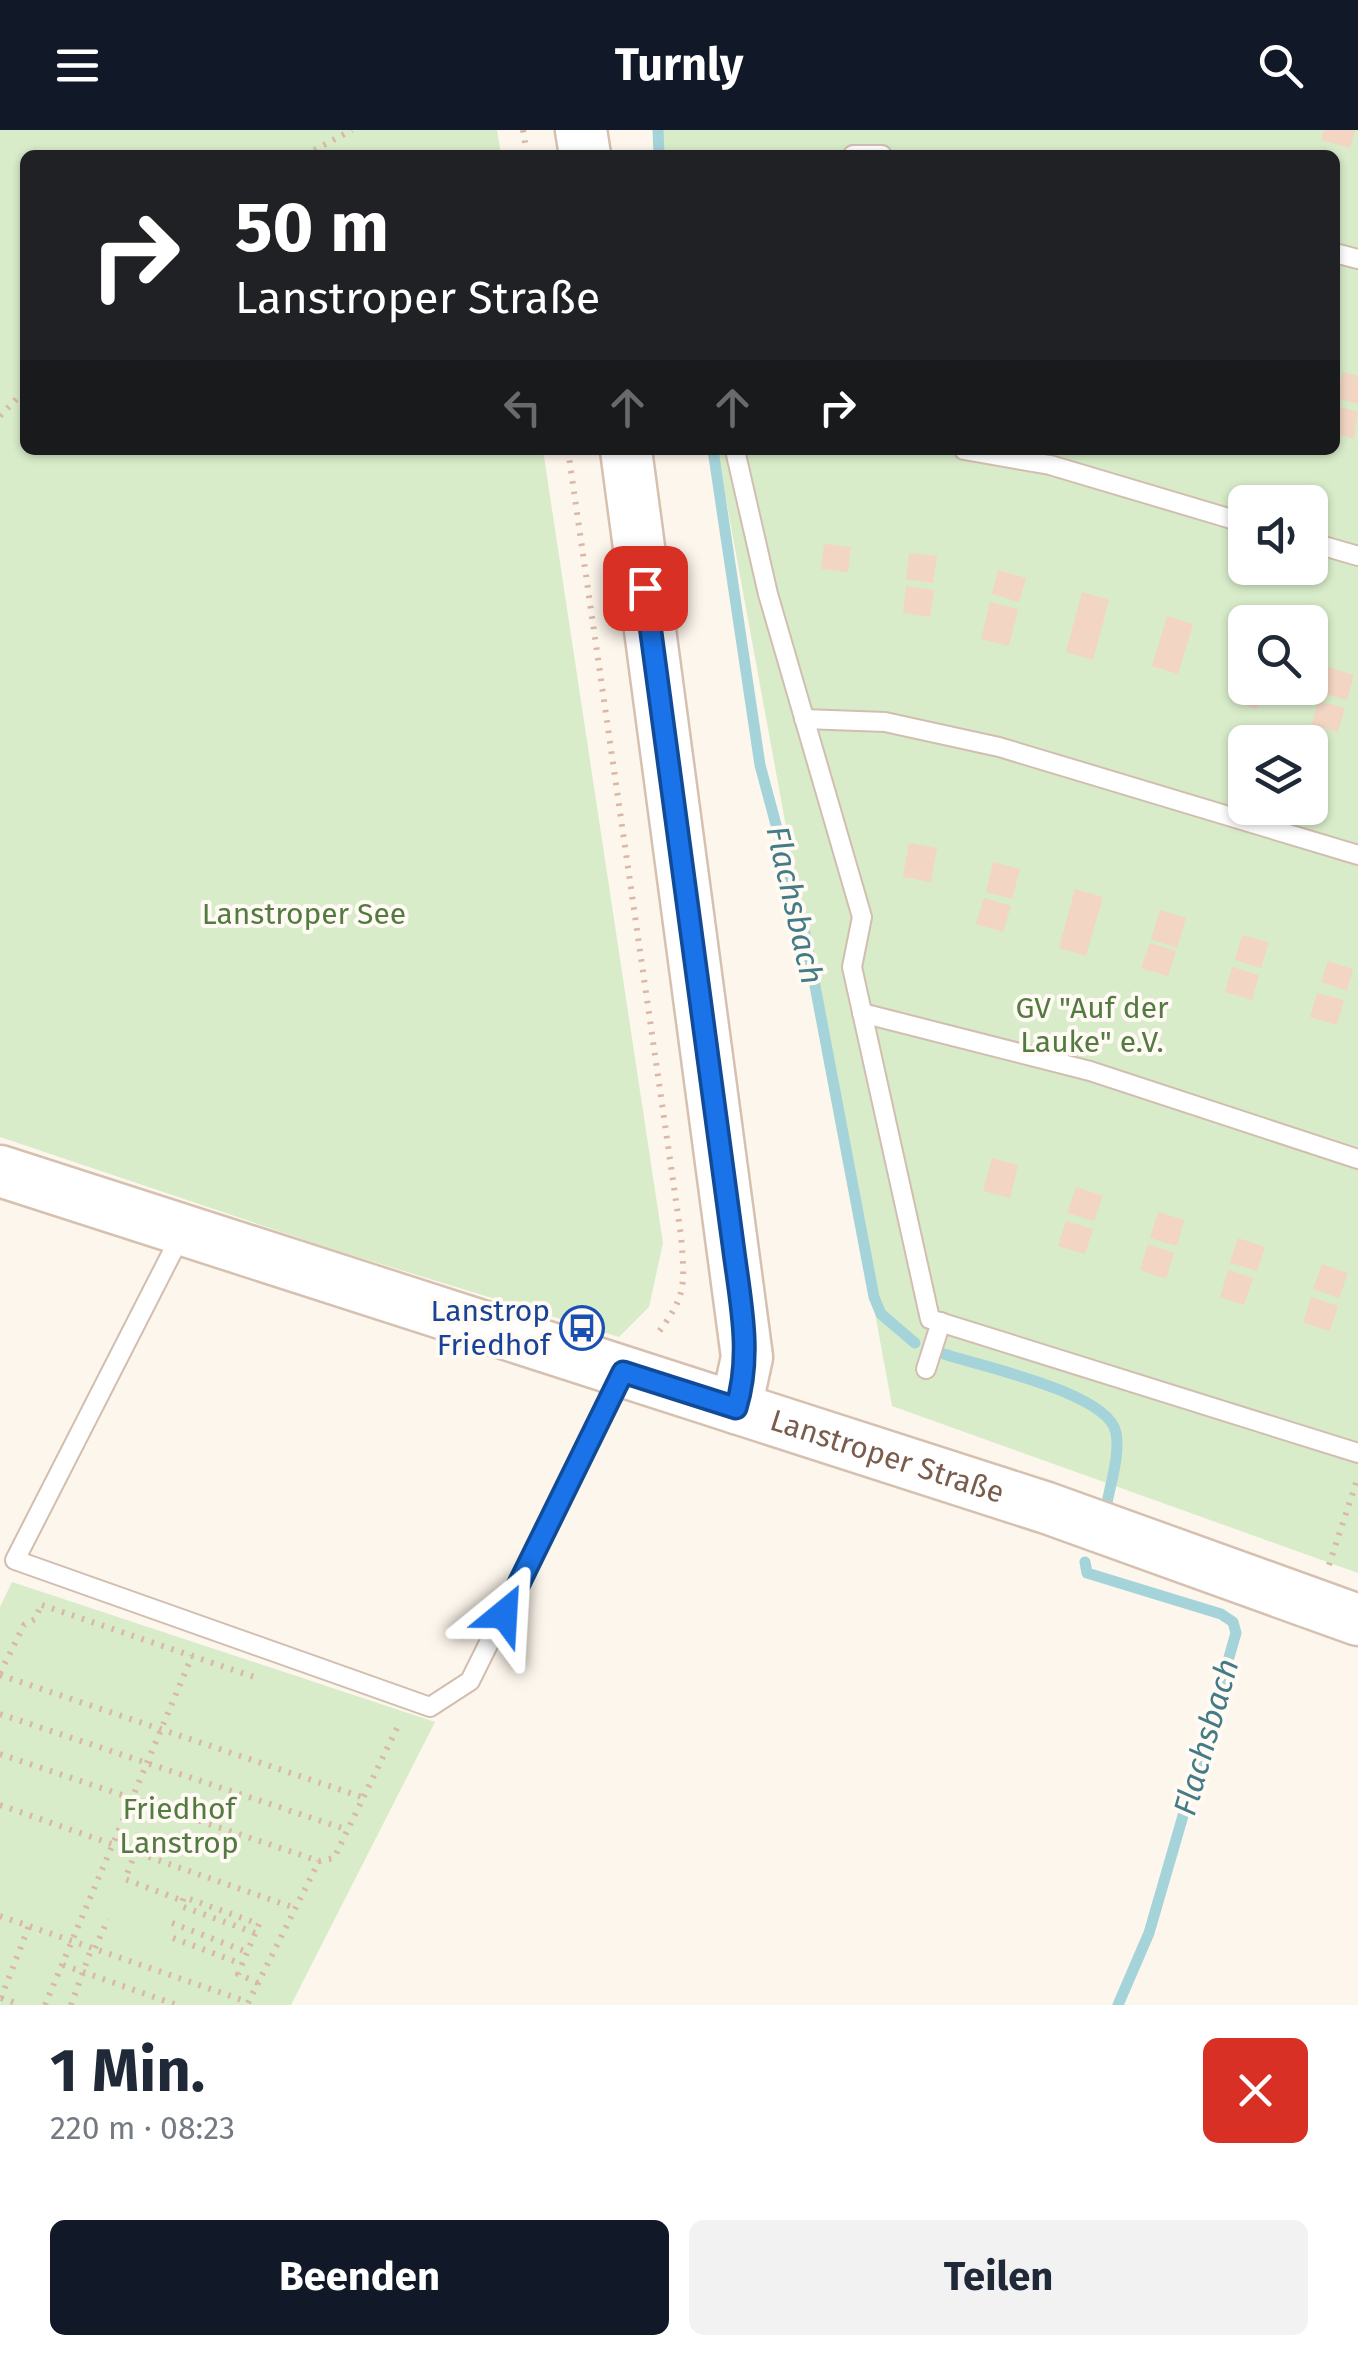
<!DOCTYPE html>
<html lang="de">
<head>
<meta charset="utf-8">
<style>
	body { margin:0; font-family:"Fira Sans",sans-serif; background:#f2f2f3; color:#1f2937; height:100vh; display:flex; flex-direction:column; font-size:38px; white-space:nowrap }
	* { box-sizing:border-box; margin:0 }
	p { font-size:32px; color:#747a83 }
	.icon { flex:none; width:55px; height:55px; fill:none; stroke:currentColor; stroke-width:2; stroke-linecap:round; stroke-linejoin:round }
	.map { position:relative; height:1875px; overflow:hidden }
	.panel { display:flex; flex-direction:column; background:#fff; flex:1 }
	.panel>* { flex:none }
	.hud { position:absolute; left:20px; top:20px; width:1320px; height:305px; border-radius:15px; box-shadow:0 2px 8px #0004; background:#202124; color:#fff; overflow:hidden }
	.buttons { position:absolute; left:1228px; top:355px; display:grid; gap:20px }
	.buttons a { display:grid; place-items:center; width:100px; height:100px; border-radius:15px; background:#fff; box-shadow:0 2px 8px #0004; font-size:50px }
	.pin { position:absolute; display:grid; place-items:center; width:85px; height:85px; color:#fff; margin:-42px; border-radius:20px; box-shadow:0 5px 15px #0006 }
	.me { position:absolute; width:110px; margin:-55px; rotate:27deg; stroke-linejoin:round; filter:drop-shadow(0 0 8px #0008) }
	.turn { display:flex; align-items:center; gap:35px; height:210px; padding:0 50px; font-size:45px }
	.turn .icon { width:130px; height:130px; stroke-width:2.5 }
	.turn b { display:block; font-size:70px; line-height:85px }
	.lanes { display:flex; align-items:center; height:95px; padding:0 50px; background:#0003; justify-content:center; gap:50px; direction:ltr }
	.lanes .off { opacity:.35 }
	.round { display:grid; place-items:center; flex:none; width:105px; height:105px; border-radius:15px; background:#f2f2f3 }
	.summary { display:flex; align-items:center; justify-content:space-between; height:170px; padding:0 50px }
	h1 { font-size:60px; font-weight:700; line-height:75px }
	.primary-button { display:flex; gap:20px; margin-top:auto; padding:20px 50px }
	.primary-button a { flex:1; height:115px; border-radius:15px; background:#111827; color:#fff; font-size:40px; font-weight:700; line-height:115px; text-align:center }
	.primary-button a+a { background:#f2f2f3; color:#1f2937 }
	header { display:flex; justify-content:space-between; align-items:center; height:130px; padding:0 50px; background:#111827; color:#fff; font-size:45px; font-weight:700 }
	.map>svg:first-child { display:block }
	.green { fill:#d8ecc9; fill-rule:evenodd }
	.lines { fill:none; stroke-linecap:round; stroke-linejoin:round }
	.stream { stroke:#a5d3da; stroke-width:11 }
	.building { fill:#f3d5c3 }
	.lane-casing { stroke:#d1beb0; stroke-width:22 }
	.secondary-casing { stroke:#d6c0b0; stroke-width:55 }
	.path { stroke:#d9b8a5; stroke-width:6; stroke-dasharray:2.5 8; stroke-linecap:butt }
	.lane { stroke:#fff; stroke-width:18 }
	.secondary { stroke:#fff; stroke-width:50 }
	.route-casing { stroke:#114b97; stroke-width:25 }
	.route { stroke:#1a73e8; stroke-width:18 }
	.labels { text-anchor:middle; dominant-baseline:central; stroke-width:8; stroke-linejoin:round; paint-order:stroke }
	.park-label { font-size:30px; fill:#537a41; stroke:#fffaf3 }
	.transit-label { font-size:30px; fill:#164399; stroke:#fffaf3; text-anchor:end }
	.street-label { font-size:30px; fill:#7a5c4d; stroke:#fffaf3 }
	.water-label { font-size:32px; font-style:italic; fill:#437c86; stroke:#fffaf3 }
</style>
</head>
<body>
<header><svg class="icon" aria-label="menu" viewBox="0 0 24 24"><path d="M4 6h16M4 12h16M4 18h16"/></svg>Turnly<svg class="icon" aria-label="search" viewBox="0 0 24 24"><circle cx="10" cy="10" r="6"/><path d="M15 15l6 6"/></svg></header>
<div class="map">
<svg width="1358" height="1875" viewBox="0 0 1358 1875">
	<rect width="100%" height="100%" fill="#fdf6ec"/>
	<g class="green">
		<polygon points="0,0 497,0 501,25 25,25 25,320 543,320 663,1113 649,1177 619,1207 332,1119 0,1007"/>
		<path d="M659 0H1358V1443L892 1276 717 320H1335V25H664ZM1245 372H1310V438H1245ZM1245 492H1310V558H1245ZM1245 612H1310V678H1245Z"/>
		<polygon points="12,1452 435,1592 291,1875 0,1875 0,1477"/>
	</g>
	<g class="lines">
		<g class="stream">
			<polyline points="658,0 659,25"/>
			<polyline points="713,320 760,635 805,803 874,1167 881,1184 915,1213"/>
			<path d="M944 1224C980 1236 1110 1263 1116 1303 1120 1324 1111 1352 1107 1373"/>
			<polyline points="1085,1432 1087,1443 1221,1484 1233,1492 1236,1503 1149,1803 1118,1875"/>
		</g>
	</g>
	<g class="building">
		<polygon points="1324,0 1355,0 1350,18 1321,10"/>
		<polygon points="1343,242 1358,246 1358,274 1335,268"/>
		<polygon points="1335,275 1358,282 1354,309 1335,303"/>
		<polygon points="824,414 851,417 848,442 821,439"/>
		<polygon points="909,423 937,426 933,453 906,449"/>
		<polygon points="998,440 1026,448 1019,472 992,464"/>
		<polygon points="906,456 934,460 930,487 903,483"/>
		<polygon points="1082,462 1109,470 1093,530 1066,522"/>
		<polygon points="990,472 1018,479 1009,516 981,509"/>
		<polygon points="1167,486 1193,494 1178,544 1152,536"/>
		<polygon points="1328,537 1354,545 1347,570 1321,563"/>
		<polygon points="1239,545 1245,547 1245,558 1264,558 1257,579 1231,571"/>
		<polygon points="1318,571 1345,578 1338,602 1312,594"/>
		<polygon points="909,713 937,718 931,752 903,747"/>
		<polygon points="993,732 1020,739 1012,769 986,762"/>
		<polygon points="1075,759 1103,767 1086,826 1059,818"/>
		<polygon points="984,768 1011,776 1003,802 976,794"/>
		<polygon points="1160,780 1186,788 1177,818 1151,809"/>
		<polygon points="1242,805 1269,812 1261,838 1235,830"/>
		<polygon points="1150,813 1176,821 1168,846 1141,838"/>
		<polygon points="1328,831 1353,839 1347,861 1321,852"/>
		<polygon points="1232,837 1259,845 1252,870 1225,862"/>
		<polygon points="1317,863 1344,870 1337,895 1310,887"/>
		<polygon points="992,1028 1018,1035 1010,1068 983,1061"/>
		<polygon points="1076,1057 1103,1066 1094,1091 1067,1083"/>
		<polygon points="1158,1082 1184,1090 1177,1116 1150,1108"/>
		<polygon points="1066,1091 1093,1099 1085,1124 1058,1116"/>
		<polygon points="1238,1108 1265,1117 1257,1141 1230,1133"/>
		<polygon points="1148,1114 1174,1123 1166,1149 1140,1140"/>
		<polygon points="1322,1134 1348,1143 1339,1168 1313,1159"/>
		<polygon points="1228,1140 1253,1148 1244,1175 1220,1167"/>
		<polygon points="1311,1167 1338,1176 1330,1201 1303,1193"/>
	</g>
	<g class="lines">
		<g class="lane-casing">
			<g id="lane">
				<polyline points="853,25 882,25"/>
				<polyline points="1335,123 1358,129"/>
				<polyline points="735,320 768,464 862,787 852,837 930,1189 1358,1323"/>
				<polyline points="964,320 1050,335 1245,393"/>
				<polyline points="1310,412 1358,426"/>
				<polyline points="804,589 885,592 999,617 1358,725"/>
				<polyline points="862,883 1090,941 1358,1029"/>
				<polyline points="182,1103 15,1430 430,1577 470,1551 623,1243"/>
				<polyline points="926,1239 941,1192"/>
			</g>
		</g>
		<g class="secondary-casing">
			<g id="secondary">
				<polyline points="581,0 585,25"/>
				<polyline points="626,320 747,1227 736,1278"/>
				<path id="s1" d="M0 1041 1047 1378 1358 1490"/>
			</g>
		</g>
		<g class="path">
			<polyline points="523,0 527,25"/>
			<polyline points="305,25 352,0"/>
			<polyline points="0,286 25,260"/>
			<path d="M568 320 681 1106C685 1157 687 1165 655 1207"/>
			<polyline points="1329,1435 1358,1347"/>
			<polyline points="42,1475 254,1547"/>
			<polyline points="0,1543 24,1495 35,1489 42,1473"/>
			<polyline points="0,1545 365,1668"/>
			<polyline points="0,1584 348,1700"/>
			<polyline points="0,1624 319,1731 334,1728 398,1596"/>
			<polyline points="0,1675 295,1778"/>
			<polyline points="136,1721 125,1749 183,1771"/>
			<polyline points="0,1786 248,1872"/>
			<polyline points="172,1793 247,1822"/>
			<polyline points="255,1803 181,1776 184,1767 259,1794 238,1844 258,1853"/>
			<polyline points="173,1808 242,1834"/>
			<polyline points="95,1818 108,1789"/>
			<polyline points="63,1835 177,1875"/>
			<polyline points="1,1868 29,1796"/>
			<polyline points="1,1868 19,1874"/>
			<polyline points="248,1873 319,1731"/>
			<polyline points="45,1875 192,1526"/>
			<polyline points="71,1875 92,1817"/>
		</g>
		<use href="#lane" class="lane"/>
		<use href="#secondary" class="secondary"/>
	</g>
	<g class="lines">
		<g class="route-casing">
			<path id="route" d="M504 1484 623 1242 736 1278C752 1226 741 1175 734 1122L645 458"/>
		</g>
		<use href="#route" class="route"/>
	</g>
	<defs>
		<g id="bus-ring" transform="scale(2.25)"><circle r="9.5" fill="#fffaf3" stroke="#1a4fb4" stroke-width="1.5"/><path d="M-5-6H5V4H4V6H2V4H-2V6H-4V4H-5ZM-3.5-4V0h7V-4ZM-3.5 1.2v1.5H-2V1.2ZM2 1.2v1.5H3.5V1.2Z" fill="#1a4fb4"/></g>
	</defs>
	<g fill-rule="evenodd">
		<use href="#bus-ring" x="582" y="1198"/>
	</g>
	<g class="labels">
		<g class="park-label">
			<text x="304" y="784">Lanstroper See</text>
			<text x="1092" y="878">GV "Auf der<tspan x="1092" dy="34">Lauke" e.V.</tspan></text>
			<text x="179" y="1679">Friedhof<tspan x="179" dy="34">Lanstrop</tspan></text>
		</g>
		<g class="transit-label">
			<text x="550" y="1181">Lanstrop<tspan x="550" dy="34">Friedhof</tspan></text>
		</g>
		<g class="street-label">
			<text stroke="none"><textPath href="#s1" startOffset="932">Lanstroper Straße</textPath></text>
		</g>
		<g class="water-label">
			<text transform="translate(795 775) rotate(77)">Flachsbach</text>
			<text transform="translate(1206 1607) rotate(-74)">Flachsbach</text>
		</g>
	</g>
</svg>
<div class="buttons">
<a><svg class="icon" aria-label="sound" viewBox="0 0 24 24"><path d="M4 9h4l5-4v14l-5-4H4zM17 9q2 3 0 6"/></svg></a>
<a><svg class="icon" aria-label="search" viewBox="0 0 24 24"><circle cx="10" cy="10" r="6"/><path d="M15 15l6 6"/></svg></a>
<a><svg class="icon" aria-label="layers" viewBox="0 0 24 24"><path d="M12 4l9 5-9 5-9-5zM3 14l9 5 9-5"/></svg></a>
</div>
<div class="pin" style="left:645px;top:458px;background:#d93025"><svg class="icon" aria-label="arrive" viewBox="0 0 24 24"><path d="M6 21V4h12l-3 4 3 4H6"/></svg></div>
<svg class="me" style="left:504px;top:1484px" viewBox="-20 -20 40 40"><path d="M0-17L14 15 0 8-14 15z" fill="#1a73e8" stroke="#fff" stroke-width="4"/></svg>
<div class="hud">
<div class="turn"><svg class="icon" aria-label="right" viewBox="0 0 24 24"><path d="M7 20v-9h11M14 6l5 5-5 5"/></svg><div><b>50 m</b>Lanstroper Straße</div></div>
<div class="lanes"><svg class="icon off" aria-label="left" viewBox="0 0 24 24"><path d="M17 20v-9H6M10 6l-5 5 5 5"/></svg><svg class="icon off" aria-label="ahead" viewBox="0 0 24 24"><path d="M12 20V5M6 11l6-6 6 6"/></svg><svg class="icon off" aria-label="ahead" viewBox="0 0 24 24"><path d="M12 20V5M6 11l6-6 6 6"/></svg><svg class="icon" aria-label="right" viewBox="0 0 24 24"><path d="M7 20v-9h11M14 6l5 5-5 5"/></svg></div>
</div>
</div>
<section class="panel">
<div class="summary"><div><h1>1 Min.</h1><p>220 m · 08:23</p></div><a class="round" style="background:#d93025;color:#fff"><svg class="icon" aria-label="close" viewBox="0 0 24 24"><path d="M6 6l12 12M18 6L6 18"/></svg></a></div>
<div class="primary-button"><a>Beenden</a><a>Teilen</a></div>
</section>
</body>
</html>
